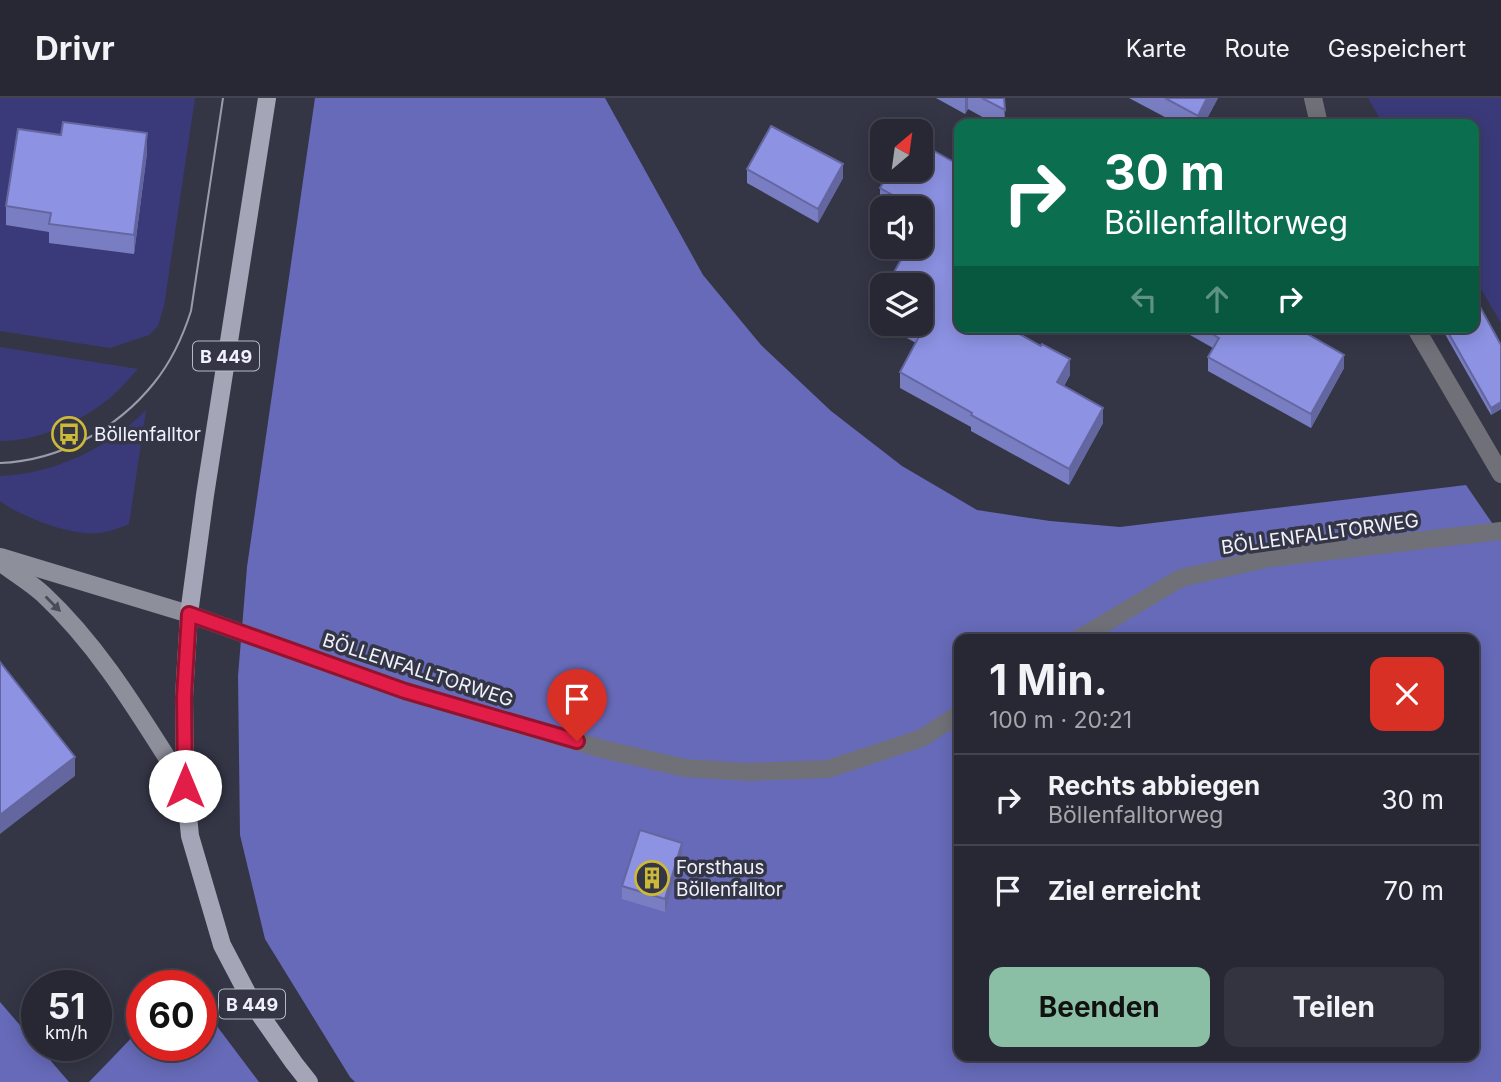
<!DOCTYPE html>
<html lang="de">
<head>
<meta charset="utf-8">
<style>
	body { margin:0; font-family:Inter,sans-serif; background:#333440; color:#f1f3f6; height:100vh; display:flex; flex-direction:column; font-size:26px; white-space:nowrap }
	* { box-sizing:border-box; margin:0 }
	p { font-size:23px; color:#a4a6ac }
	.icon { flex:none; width:38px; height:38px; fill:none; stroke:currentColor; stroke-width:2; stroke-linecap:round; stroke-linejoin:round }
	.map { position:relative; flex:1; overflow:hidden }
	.drawer { position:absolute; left:954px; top:536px; width:525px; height:427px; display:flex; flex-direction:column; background:#272834; border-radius:14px; box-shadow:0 4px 18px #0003,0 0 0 2px #43444f }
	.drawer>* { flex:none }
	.hud { position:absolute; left:954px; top:21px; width:525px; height:214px; border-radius:14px; box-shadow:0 4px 18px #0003,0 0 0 2px #43444f; background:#0b6e4f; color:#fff; overflow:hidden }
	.needle { width:46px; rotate:29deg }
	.buttons { position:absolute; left:870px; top:21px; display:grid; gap:14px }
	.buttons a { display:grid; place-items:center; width:63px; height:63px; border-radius:14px; background:#272834; box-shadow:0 4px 18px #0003,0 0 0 2px #43444f; font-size:35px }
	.speed { position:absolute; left:21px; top:872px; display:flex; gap:14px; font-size:35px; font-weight:700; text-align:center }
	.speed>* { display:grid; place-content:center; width:91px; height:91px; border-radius:50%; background:#272834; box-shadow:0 4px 18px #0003,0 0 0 2px #43444f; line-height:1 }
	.speed small { font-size:18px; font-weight:400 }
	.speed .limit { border:10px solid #d22; background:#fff; color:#111 }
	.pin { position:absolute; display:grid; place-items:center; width:60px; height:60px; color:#fff; margin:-72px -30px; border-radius:50% 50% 50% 0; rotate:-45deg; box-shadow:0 0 7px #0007 }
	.pin .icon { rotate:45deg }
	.me { position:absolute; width:77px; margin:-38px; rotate:0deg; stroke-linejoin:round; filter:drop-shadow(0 0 5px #0008) }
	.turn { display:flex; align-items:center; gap:24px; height:147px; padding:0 35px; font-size:32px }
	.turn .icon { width:91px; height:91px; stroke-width:2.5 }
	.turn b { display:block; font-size:49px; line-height:60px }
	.lanes { display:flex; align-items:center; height:66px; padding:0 35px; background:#0003; justify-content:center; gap:35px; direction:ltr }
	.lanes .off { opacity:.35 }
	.round { display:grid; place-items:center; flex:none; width:74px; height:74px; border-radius:14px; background:#333440 }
	.summary { display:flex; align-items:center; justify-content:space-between; height:119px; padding:0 35px }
	h1 { font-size:42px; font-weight:700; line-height:52px }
	.button { display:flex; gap:14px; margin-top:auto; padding:14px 35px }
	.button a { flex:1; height:80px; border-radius:14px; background:#8abfa5; color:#111; font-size:28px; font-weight:700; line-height:80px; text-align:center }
	.button a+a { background:#333440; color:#f1f3f6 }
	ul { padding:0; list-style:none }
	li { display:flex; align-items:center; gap:21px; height:91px; padding:0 35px; border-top:2px solid #43444f }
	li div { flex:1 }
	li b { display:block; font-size:26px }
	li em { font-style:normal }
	header { display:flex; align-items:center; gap:42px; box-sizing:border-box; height:98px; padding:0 35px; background:#272834; border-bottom:2px solid #43444f }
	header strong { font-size:33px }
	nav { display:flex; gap:38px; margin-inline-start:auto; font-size:24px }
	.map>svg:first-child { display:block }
	.green { fill:#3a3a7a }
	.forest { fill:#676ab8; fill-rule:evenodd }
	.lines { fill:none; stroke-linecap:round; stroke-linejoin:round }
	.street { stroke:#6f7078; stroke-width:18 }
	.secondary { stroke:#8d8f9b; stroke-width:18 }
	.primary { stroke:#a4a6b7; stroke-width:18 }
	.tram { stroke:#9a9ca9; stroke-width:2 }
	.wall { fill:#797ec3 }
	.shaded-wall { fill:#63669f }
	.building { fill:#8d92e3; stroke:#63669f; stroke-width:2 }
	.oneway { fill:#4a4c5b }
	.route-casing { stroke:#92132f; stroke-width:18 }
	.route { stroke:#e11d48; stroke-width:12 }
	.labels { text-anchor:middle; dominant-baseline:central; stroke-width:7; stroke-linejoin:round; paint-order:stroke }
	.shield { fill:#343646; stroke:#b8b9c5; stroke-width:2 }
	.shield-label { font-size:18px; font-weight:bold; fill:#f0f1fc }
	.poi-label { font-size:19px; fill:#f0f1fc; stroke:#343646; text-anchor:start }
	.street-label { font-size:19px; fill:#f0f1fc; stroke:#343646 }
</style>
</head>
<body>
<header>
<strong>Drivr</strong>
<nav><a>Karte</a><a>Route</a><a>Gespeichert</a></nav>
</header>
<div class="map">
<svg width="1501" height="984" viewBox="0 0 1501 984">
	<rect width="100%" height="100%" fill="#343646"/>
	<g class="green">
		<polygon points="0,0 195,0 164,208 158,228 149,237 110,250 0,233"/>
		<polygon points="1368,0 1501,0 1501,225 1474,179 1474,26 1383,26"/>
		<path d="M0 249 138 271C129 280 121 291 111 299 81 324 39 343 0 343Z"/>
		<path d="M146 312 129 426C120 430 109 434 98 435 72 438 21 419 0 403V378C54 376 109 350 146 312Z"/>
	</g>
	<g class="forest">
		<path d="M315 0H605L703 177 761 247 831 313 902 368 977 412 1050 423 1120 429 1466 387 1501 438V984H355L350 979 265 841 240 737 238 578 247 469ZM959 541H1474V957H959Z"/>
		<polygon points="0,904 69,984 0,984"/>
		<polygon points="201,907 259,984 89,984 142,929 142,947 201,947"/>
	</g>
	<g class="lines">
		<g class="street">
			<polyline points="1313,0 1319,26"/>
			<polyline points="1415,229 1501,376"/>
			<polyline points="189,516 405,593 602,651 685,670 747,674 828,671 922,640 959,616"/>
			<polyline points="1078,541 1181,480 1270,460 1501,433"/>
		</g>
		<g class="secondary">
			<polyline points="1,459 189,516"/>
			<path d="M0 464C14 475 30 484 43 496 102 551 142 621 185 688"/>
		</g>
		<polyline class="primary" points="267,0 205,397 189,516 184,599 185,688 190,738 222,847 254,908 294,965 309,984"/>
		<path class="tram" d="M0 365C59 363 117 331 154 285 171 264 183 238 191 213L223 0"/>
	</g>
	<g class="wall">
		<polygon points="936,0 1004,0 1005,26 995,26 968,11 965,16"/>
		<polygon points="1129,0 1218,0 1204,26 1178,26"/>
		<polygon points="147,55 134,156 49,145 49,134 6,127 6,108"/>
		<polygon points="747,71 843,80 818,125 747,85"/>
		<polygon points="920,72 959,229 1070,277 1064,288 1103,325 1069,387 971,333 971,329 900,290 900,274 916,245 876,223 876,207 882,196 882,226 920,226 920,110 888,110 880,106 880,90"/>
		<polygon points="1176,229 1295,229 1344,270 1311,330 1208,273 1208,259 1213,250"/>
		<polygon points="1441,229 1474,229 1501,247 1501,311 1491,317"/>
		<polygon points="682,758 665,814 622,801 622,788"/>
	</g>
	<g class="shaded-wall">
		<polygon points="965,0 968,0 968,11 965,16"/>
		<polygon points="1207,0 1218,0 1204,26 1198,26 1198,18"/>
		<polygon points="147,35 147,55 134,156 134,137"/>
		<polygon points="843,66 843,80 818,125 818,111"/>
		<polygon points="959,191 959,207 954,200"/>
		<polygon points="1344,257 1344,270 1311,330 1311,316"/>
		<polygon points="1070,261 1070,277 1057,300 1057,284"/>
		<polygon points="1501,304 1501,311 1491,317 1491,310"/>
		<polygon points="1103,310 1103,325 1069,387 1069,371"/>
		<polygon points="75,659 75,678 0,736 0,717"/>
		<polygon points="682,745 682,758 665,814 665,801"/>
	</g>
	<g class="building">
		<polygon points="982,0 1004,0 1005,12"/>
		<polygon points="1165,0 1207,0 1198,18"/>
		<polygon points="63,24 147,35 134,137 49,126 51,115 6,108 18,31 61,37"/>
		<polygon points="771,28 843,66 818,111 747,71"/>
		<polygon points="920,45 959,67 959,191 954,200 959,203 959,229 1007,229 1041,248 1042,246 1070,261 1057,284 1103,310 1069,371 971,317 972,315 900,274 922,233 909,226 920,226 920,187 887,187 908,149 920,149 920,127 927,116 920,113 920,110 916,110 880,90 891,72 920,72"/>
		<polygon points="882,196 882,211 876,207"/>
		<polygon points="1474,198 1501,247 1501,304 1491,310 1445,229 1474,229"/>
		<polygon points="1200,229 1295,229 1344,257 1311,316 1208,259 1219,240"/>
		<polygon points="0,564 75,659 0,717"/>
		<polygon points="640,732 682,745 665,801 622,788"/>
	</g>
	<defs><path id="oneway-solid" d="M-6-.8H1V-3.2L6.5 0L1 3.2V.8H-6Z" transform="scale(1.75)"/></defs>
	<use class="oneway" href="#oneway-solid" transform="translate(53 506) rotate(45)"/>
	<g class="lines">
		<g class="route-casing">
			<polyline id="route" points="185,688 184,599 189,516 405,593 577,643"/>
		</g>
		<use href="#route" class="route"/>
	</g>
	<defs>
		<g id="bus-ring" transform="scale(1.75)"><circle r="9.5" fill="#343646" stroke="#cdb938" stroke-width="1.5"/><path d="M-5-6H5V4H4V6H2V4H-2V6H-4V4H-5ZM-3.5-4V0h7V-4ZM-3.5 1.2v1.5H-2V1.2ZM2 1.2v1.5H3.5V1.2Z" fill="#cdb938"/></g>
		<g id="building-ring" transform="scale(1.75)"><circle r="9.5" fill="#343646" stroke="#cdb938" stroke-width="1.5"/><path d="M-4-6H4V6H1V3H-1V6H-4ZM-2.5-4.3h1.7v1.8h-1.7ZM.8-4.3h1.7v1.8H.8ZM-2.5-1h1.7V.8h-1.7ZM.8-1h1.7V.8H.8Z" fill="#cdb938"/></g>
	</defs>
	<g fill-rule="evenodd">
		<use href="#bus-ring" x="69" y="336"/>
		<use href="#building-ring" x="652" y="780"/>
	</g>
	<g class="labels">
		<g class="shield">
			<rect x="193" y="243.5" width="66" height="29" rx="5"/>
			<rect x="219" y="891.5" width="66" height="29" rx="5"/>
		</g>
		<g class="shield-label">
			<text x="226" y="258">B 449</text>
			<text x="252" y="906">B 449</text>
		</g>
		<g class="poi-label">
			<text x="94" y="336">Böllenfalltor</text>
			<text x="676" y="769">Forsthaus<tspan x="676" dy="22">Böllenfalltor</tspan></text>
		</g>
		<g class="street-label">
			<text transform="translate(1320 436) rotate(-8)">BÖLLENFALLTORWEG</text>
			<text transform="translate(418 572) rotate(18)">BÖLLENFALLTORWEG</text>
		</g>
	</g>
</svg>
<div class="buttons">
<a><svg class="needle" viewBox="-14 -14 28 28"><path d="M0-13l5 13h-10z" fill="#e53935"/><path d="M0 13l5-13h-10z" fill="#a4a6ac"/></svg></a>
<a><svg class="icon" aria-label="sound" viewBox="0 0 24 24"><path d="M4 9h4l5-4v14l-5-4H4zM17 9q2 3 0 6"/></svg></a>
<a><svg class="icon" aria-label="layers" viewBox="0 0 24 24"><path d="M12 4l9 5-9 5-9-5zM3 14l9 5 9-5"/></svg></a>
</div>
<div class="speed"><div>51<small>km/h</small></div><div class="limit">60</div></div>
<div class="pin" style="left:577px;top:643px;background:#d93025"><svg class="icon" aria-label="arrive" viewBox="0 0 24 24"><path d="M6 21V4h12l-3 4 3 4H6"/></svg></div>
<svg class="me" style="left:185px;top:688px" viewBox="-20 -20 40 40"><circle r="19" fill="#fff"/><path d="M0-13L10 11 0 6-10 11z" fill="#e11d48"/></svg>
<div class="hud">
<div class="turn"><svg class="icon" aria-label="right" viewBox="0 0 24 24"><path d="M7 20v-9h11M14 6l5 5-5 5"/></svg><div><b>30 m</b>Böllenfalltorweg</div></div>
<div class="lanes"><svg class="icon off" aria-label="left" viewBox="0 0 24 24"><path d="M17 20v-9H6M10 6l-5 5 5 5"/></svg><svg class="icon off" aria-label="ahead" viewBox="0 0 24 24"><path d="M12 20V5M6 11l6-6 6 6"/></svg><svg class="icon" aria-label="right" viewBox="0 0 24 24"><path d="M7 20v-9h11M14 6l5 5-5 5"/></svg></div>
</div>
<section class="drawer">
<div class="summary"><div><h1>1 Min.</h1><p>100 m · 20:21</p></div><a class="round" style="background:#d93025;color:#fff"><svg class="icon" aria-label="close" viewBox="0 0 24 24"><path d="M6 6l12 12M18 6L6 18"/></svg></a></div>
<ul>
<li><svg class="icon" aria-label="right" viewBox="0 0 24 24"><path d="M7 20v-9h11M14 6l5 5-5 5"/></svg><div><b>Rechts abbiegen</b><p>Böllenfalltorweg</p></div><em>30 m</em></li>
<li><svg class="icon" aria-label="arrive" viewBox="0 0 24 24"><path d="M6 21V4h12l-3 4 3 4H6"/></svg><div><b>Ziel erreicht</b></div><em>70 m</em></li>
</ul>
<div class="button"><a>Beenden</a><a>Teilen</a></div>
</section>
</div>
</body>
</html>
